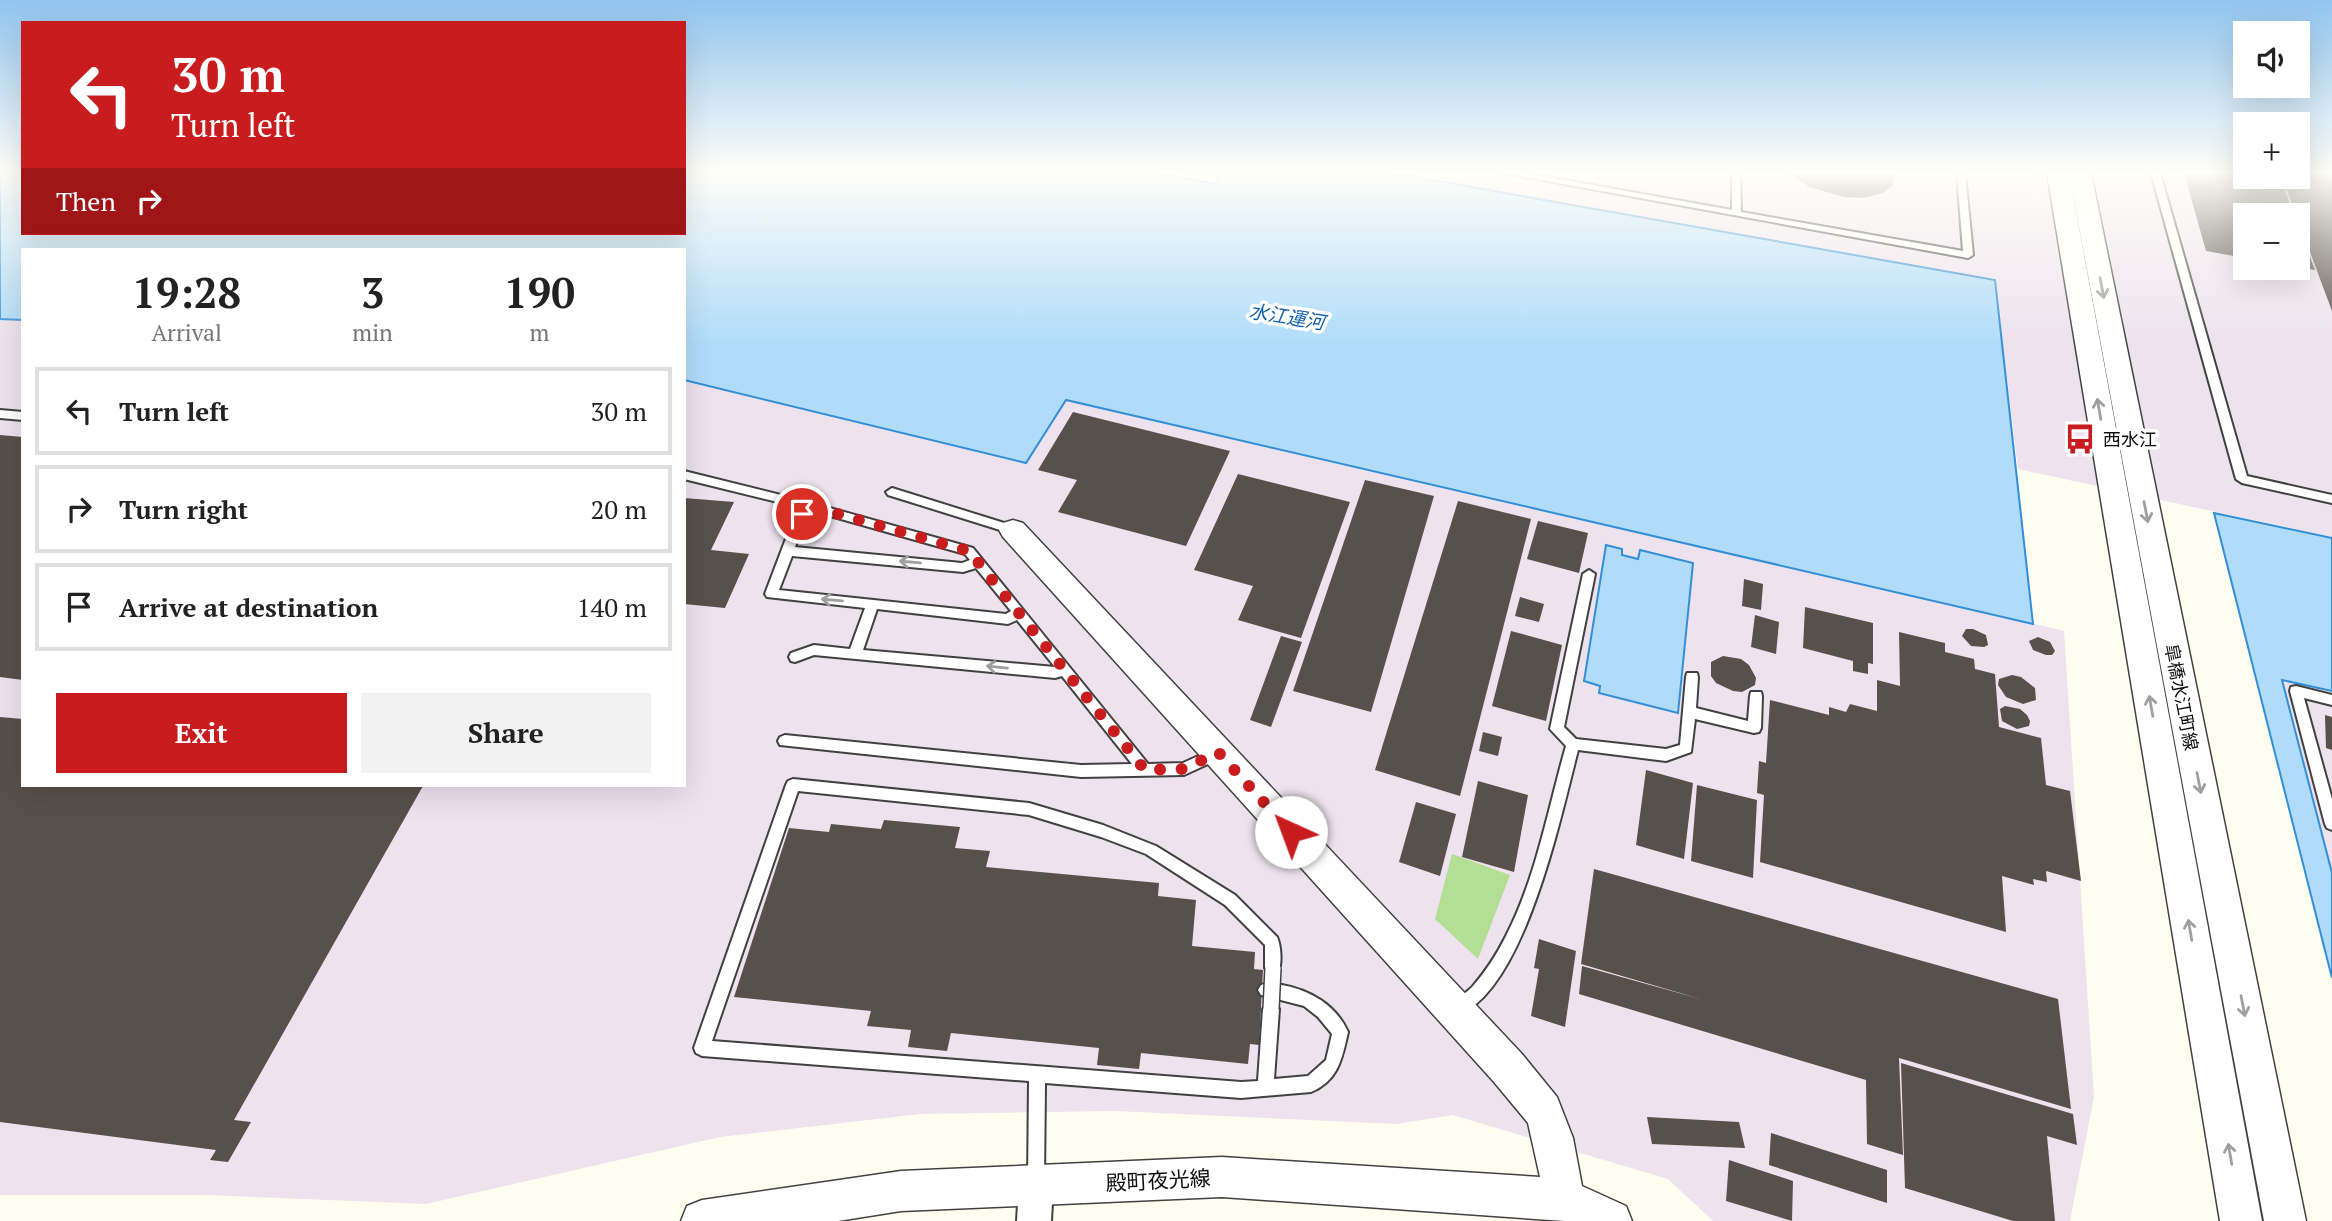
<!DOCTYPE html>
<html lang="en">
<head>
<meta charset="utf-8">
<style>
	body { margin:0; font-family:"PT Serif","Noto Sans JP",serif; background:#f2f2f2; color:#222; height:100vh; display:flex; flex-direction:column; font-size:26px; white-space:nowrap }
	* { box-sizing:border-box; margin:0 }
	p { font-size:23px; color:#767676 }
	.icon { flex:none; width:38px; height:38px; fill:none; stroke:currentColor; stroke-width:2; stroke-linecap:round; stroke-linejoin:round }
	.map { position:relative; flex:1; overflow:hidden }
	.side { position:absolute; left:21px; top:248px; width:665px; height:539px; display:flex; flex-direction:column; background:#fff; border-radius:0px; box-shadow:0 7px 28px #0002 }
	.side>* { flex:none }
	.hud { position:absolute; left:21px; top:21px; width:665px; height:214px; border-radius:0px; box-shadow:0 7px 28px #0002; background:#c91c1e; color:#fff; overflow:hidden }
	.fabs { position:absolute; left:2233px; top:21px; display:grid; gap:14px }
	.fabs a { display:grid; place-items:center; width:77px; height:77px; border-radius:0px; background:#fff; box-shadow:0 7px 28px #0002; font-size:35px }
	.pin { position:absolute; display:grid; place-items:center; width:60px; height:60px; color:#fff; margin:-30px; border:4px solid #fff; border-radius:50%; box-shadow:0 2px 7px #0007 }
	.me { position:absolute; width:77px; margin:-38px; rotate:317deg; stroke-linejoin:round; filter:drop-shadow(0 0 5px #0008) }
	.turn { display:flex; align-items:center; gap:24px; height:147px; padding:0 35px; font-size:32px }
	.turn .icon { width:91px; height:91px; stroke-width:2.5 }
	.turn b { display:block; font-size:49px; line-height:60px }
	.then { display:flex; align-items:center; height:66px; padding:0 35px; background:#0003; gap:14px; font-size:26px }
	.eta { display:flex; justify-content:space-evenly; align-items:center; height:119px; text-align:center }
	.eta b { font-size:42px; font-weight:700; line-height:49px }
	.action { display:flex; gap:14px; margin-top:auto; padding:14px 35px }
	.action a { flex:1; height:80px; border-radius:0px; background:#c91c1e; color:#fff; font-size:28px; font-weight:700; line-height:80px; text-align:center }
	.action a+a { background:#f2f2f2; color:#222 }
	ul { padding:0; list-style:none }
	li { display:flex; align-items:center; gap:21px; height:88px; margin:0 14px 10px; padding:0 21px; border:4px solid #e0e0e0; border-radius:0px }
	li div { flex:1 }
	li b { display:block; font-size:26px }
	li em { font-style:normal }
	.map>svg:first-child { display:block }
	.industrial { fill:#ede2ee; fill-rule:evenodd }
	.forest { fill:#b3df94 }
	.water { fill:#b0dcfa; stroke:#328fd7; stroke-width:2 }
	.building { fill:#58504a }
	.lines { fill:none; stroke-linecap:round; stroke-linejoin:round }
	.service-casing { stroke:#414141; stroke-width:4 }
	.minor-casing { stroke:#414141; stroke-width:4 }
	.tertiary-casing { stroke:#414141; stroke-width:3 }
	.service { fill:#fff; fill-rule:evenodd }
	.minor { fill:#fff; fill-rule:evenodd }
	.tertiary { fill:#fff; fill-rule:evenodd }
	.service-bridge-casing { stroke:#414141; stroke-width:18; stroke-linecap:butt }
	.service-bridge { stroke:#fff; stroke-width:15 }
	.oneway { stroke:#9f9f9f }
	.route { stroke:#c91c1e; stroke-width:12; stroke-dasharray:0 21.6 }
	.labels { text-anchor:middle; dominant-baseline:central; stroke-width:7; stroke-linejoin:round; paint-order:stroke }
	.poi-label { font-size:18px; fill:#0e0e0e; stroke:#fff; text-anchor:start }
	.street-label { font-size:18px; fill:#0e0e0e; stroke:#fff }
	.water-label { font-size:19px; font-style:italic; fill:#0e60aa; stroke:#fff }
	.near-street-label { font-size:21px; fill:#0e0e0e; stroke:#fff }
</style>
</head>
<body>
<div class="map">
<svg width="2332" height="1221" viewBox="0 0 2332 1221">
	<rect width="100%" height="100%" fill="#fffdf0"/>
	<g class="industrial">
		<path d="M1392 173H2245V177H2298V173H2332V537L2018 469 1995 280ZM2245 215H2298V268H2245Z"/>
		<polygon points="0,319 23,320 23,786 684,786 684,380 1026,463 1065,400 2064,631 2094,1097 2070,1221 1713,1221 1668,1179 1453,1115 1396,1124 1115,1111 920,1114 720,1137 426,1204 206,1195 0,1195"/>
		<polygon points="2282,680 2332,691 2332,886"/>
	</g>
	<polygon class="forest" points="1452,854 1510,875 1478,959 1435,919"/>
	<g class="water">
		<polygon points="0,173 23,173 23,233 684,233 684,173 1157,173 1215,184 1221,173 1392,173 1995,280 2033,624 1066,400 1026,463 684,380 684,250 23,250 23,320 0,319"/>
		<polygon points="2214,513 2332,538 2332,691 2282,680 2332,873 2332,978"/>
		<polygon points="1606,545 1622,549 1622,555 1638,559 1640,550 1693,563 1678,713 1599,693 1600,686 1584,681"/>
	</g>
	<g class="building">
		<polygon points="1790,173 1893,173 1894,178 1893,185 1883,193 1862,198 1844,197 1809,187"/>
		<polygon points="2184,173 2245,173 2245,177 2280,177 2294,215 2245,215 2245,258 2206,251"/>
		<polygon points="2298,173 2332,173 2332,311 2282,177 2298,177"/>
		<polygon points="2298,225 2315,270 2298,267"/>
		<polygon points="1073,412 1230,451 1186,546 1058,512 1077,480 1038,470"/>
		<polygon points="0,435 23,437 23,680 0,677"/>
		<polygon points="1238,474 1350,502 1301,638 1238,620 1253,586 1194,570"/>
		<polygon points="1365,480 1434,496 1371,712 1293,691"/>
		<polygon points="684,498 734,502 711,550 749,554 725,608 684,604"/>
		<polygon points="1458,501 1531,519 1460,796 1375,770"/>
		<polygon points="1538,521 1588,533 1579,573 1527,559"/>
		<polygon points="1744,579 1763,584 1761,610 1742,606"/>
		<polygon points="1520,597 1544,604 1539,622 1515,616"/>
		<polygon points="1805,607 1873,623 1873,664 1868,663 1868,674 1853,671 1853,661 1803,648"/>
		<polygon points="1755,615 1779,622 1776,654 1751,647"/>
		<polygon points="1966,629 1973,629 1986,635 1988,645 1984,647 1971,646 1962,636"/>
		<polygon points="1511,631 1562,645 1546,721 1492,706"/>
		<polygon points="1899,632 1945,643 1945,652 1974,659 1975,669 1995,674 1999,727 2041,738 2046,785 2070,791 2081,881 2046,871 2047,882 2033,879 2034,885 2002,876 2006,932 1760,862 1764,795 1757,793 1759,761 1766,763 1770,700 1829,715 1829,707 1846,712 1850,704 1877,711 1877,680 1900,686"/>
		<polygon points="1281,636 1302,642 1271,727 1250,720"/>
		<polygon points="2038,637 2050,642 2055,651 2052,655 2046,655 2033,650 2029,641"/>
		<polygon points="1723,656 1741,659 1749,665 1756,678 1755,685 1742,692 1733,691 1716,683 1711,676 1711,662"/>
		<polygon points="2012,675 2021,677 2035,688 2036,700 2023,704 2006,697 1998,685 1999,679"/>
		<polygon points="2005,706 2020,709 2027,715 2030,721 2029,726 2017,729 2002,721 2000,709"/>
		<polygon points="2325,715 2332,717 2332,750 2326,748"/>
		<polygon points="0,717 23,719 23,786 423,786 234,1120 251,1122 228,1162 210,1160 216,1150 0,1122"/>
		<polygon points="1483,732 1502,737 1498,756 1479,751"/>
		<polygon points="1646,770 1693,783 1684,859 1636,845"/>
		<polygon points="1478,781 1528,795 1514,872 1462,857"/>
		<polygon points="1697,785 1757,800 1753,878 1691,861"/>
		<polygon points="1416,802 1456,814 1440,876 1399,862"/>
		<polygon points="884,820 960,827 955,848 990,851 986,867 1159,883 1158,896 1196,900 1192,946 1255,952 1254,969 1263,970 1259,1045 1250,1044 1248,1064 1141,1053 1139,1069 1097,1065 1099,1048 951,1033 947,1051 908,1047 911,1030 867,1026 871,1011 734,997 789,828 829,832 831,824 881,829"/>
		<polygon points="1594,869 2058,999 2071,1109 1899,1058 1903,1155 1867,1144 1866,1080 1579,994 1582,966 1704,1000 1581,964"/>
		<polygon points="1539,939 1576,951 1565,1027 1531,1016 1539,969 1534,968"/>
		<polygon points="1901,1063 2073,1114 2077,1145 2047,1136 2055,1221 2013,1221 1905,1188"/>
		<polygon points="1647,1117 1739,1122 1745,1148 1652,1144"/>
		<polygon points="1771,1133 1887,1170 1887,1203 1769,1165"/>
		<polygon points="1729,1160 1793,1181 1792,1221 1726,1201"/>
	</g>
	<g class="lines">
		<g class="service-casing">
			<g id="service">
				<polygon points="1504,173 1525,173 1732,210 1732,173 1740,173 1741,212 1963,251 1957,173 1965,173 1973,255 1968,258"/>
				<polygon points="2151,173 2160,173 2247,476 2332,495 2332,503 2242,483 2236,479"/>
				<polygon points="0,410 23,412 23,420 0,418"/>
				<path d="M684 471 805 501 973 548 1148 764 1183 763 1218 747 1223 749 1225 753 1223 757 1184 775 1081 777 780 745 778 741 780 737 785 735 1081 765 1132 764 1062 676 1055 678 814 655 795 662 791 661 789 657 791 653 814 645 850 649 865 608 767 597 765 594 798 507 684 479ZM809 510 965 554 970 560 962 563 795 547ZM792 556 963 572 976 568 1011 611 1006 614 779 590ZM877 609 1008 624 1017 620 1055 667 863 650Z"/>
				<polygon points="892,488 1017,527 1019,530 1013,534 888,495 886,492"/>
				<path d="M1589 570 1595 574 1564 727 1576 739 1666 749 1680 745 1686 677 1687 673H1697L1698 677 1696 708 1748 721 1750 696 1751 692H1761L1762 696 1761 728 1759 732 1754 733 1695 719 1691 752 1666 761 1578 750C1561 815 1525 989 1458 1015L1453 1013 1450 1008C1455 998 1466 994 1473 986 1486 971 1497 954 1506 936 1536 878 1548 809 1566 746L1550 729 1583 574Z"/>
				<polygon points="2296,686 2332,695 2332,705 2304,698 2332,799 2332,830 2327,828 2325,824 2290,691 2291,687"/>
				<path d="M793 779 1029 803 1103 825 1156 846 1235 895 1277 937C1281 946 1282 964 1278 973L1273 975 1268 973 1265 968V945L1225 905 1146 854 1101 837 1029 815 798 791 712 1041 1241 1082 1258 1081 1263 1009 1266 1004 1271 1002 1276 1004 1279 1009 1274 1079 1308 1076 1326 1060 1332 1034 1318 1017 1304 1006 1261 995 1258 990 1261 985C1268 982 1275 984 1282 985 1310 990 1336 1005 1348 1032 1342 1058 1339 1080 1311 1092L1241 1098 1045 1083 1044 1182 1042 1188 1036 1190 1030 1188 1028 1182 1029 1081 702 1056 696 1053 694 1048 786 785 788 781Z"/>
			</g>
		</g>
		<g class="minor-casing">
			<polygon id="minor" points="1036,1168 1048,1173 1053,1185 1051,1221 1017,1221 1019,1185 1024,1173"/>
		</g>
		<g class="tertiary-casing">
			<g id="tertiary">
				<polygon points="2047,173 2069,173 2262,1221 2220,1221"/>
				<polygon points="2069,173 2091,173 2306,1221 2264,1221"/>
				<polygon points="1013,520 1023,523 1522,1054 1557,1097 1573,1138 1582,1186 1626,1206 1632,1221 1565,1221 1222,1197 901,1211 838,1221 681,1221 687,1206 702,1200 901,1171 1222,1157 1540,1177 1528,1123 1494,1082 1003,537 999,530 1003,523"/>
			</g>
		</g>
		<use href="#service" class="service"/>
		<use href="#minor" class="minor"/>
		<use href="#tertiary" class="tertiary"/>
		<g class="service-bridge-casing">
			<polyline id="service-bridge" points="1271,1009 1273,968"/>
		</g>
		<use href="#service-bridge" class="service-bridge"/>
	</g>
	<defs><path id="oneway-shaft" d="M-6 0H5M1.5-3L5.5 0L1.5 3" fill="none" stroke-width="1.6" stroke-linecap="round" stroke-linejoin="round" transform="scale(1.75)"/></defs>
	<g class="oneway">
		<use href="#oneway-shaft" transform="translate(2102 288) rotate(79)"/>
		<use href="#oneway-shaft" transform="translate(2099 409) rotate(-100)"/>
		<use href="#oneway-shaft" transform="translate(2146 512) rotate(79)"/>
		<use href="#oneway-shaft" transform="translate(910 562) rotate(-175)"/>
		<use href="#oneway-shaft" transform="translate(832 600) rotate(-175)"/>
		<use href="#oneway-shaft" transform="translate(997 667) rotate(-174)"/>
		<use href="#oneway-shaft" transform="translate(2151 706) rotate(-100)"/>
		<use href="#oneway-shaft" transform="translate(2199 783) rotate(79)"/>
		<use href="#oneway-shaft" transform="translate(2190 930) rotate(-100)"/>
		<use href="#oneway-shaft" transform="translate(2243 1006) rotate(79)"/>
		<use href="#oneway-shaft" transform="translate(2230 1154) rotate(-100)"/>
	</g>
	<linearGradient id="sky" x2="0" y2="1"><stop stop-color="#91c4ef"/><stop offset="0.5" stop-color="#fffef8"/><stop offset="1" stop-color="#fffef8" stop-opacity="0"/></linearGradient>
	<rect width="2332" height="344" fill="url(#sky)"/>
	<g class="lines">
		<polyline class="route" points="802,514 806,505 969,551 1145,770 1184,769 1218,752 1291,832"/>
	</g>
	<defs>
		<g id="bus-bare" transform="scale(2.415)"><path d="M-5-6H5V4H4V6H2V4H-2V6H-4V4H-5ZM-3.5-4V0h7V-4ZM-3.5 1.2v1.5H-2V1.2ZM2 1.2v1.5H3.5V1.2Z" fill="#c91c1e" stroke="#fff" stroke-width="2.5" paint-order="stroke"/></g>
	</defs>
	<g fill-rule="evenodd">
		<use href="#bus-bare" x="2080" y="439"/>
	</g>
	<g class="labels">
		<g class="poi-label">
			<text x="2103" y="439">西水江</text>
		</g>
		<g class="street-label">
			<text transform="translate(2182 697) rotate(79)">皐橋水江町線</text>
		</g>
		<g class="water-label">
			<text transform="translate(1287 316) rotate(9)">水江運河</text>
		</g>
		<g class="near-street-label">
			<text transform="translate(1158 1180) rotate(-3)">殿町夜光線</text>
		</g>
	</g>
</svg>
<div class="fabs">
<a><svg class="icon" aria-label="sound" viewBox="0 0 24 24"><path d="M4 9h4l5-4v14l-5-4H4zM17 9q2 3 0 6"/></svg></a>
<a>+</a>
<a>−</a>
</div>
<div class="pin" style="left:802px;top:514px;background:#d93025"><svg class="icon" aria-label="arrive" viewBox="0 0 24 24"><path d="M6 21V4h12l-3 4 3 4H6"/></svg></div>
<svg class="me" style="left:1291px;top:832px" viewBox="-20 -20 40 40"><circle r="19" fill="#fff"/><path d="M0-13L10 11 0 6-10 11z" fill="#c91c1e"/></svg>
<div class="hud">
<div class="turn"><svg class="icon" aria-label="left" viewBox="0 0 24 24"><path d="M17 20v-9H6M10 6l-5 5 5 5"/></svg><div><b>30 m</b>Turn left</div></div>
<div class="then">Then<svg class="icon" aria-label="right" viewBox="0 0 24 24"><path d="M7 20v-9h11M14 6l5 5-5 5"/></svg></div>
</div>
<section class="side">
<div class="eta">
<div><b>19:28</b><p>Arrival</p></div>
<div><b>3</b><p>min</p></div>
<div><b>190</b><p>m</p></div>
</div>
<ul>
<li><svg class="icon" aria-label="left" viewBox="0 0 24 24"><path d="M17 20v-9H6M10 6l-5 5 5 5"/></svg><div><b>Turn left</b></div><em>30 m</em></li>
<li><svg class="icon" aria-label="right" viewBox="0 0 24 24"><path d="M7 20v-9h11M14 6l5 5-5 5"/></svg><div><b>Turn right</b></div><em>20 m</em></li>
<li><svg class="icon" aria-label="arrive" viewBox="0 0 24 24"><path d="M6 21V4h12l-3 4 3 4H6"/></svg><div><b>Arrive at destination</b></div><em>140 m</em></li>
</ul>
<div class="action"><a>Exit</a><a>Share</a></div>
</section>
</div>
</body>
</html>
